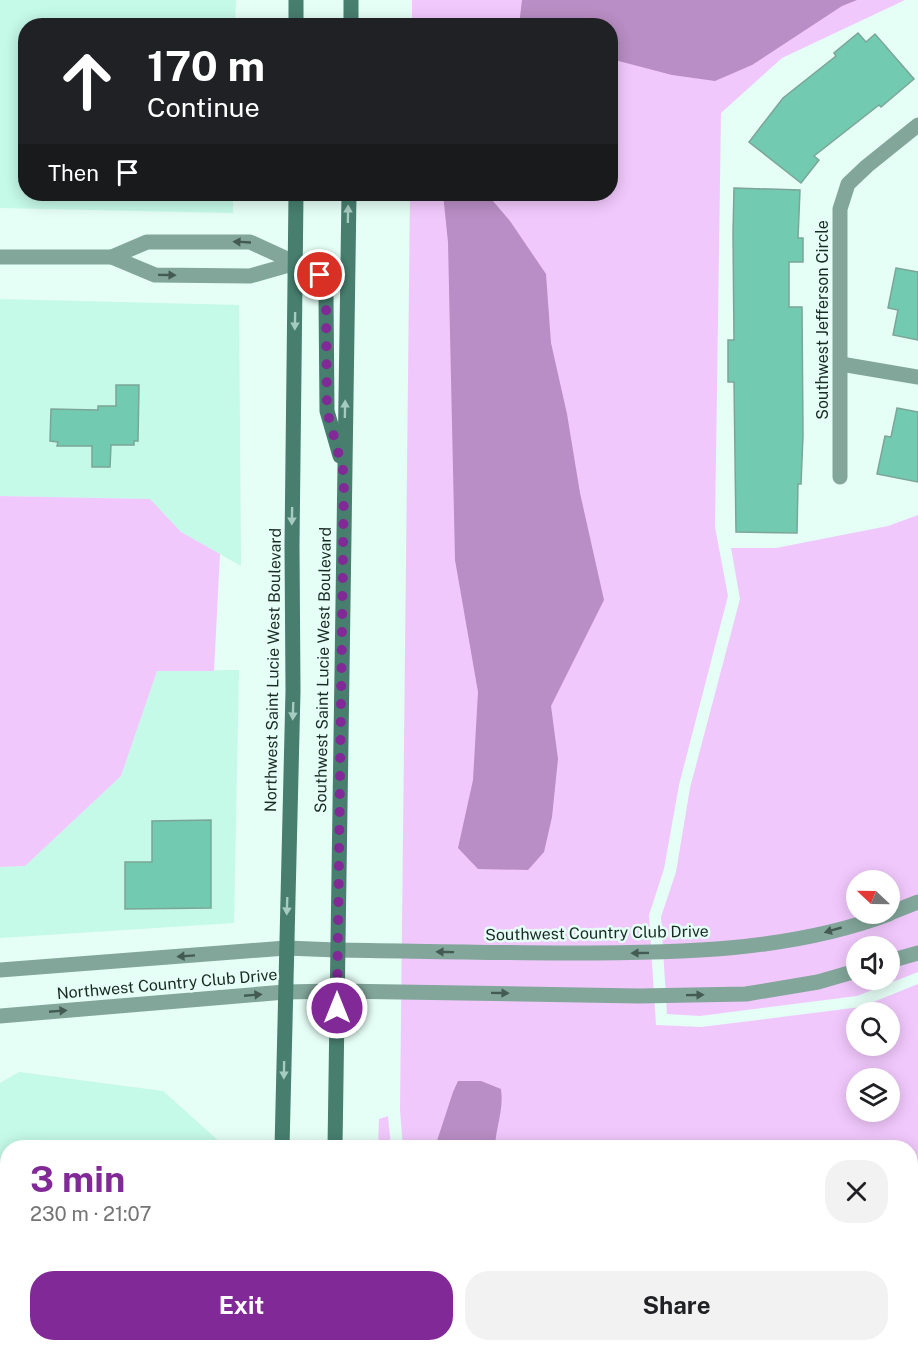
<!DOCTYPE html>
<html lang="en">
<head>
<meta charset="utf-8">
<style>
	body { margin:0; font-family:"Public Sans",sans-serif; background:#f2f2f2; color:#202124; height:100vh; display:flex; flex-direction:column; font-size:22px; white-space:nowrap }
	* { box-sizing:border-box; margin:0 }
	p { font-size:20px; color:#757577 }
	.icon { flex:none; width:33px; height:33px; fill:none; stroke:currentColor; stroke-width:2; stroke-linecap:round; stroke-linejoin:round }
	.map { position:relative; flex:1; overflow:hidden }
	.side { position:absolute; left:0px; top:1140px; width:918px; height:212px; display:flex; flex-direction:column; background:#fff; border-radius:24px 24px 0 0; box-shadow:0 3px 15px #0003 }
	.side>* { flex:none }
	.top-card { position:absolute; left:18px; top:18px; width:600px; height:183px; border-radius:24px; box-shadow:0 3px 15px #0003; background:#202124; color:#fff; overflow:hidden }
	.needle { width:39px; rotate:292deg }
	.buttons { position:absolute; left:846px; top:870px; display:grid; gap:12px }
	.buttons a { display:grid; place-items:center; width:54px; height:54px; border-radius:50%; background:#fff; box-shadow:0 3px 15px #0003; font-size:30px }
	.pin { position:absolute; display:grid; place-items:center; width:51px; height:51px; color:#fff; margin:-26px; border:3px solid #fff; border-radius:50%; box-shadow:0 2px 6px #0007 }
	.me { position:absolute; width:66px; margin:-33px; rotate:0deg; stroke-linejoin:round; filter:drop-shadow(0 0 4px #0008) }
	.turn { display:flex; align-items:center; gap:21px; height:126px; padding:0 30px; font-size:27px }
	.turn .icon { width:78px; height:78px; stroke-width:2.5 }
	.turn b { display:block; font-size:42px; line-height:51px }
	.then { display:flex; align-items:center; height:57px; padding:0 30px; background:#0003; gap:12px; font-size:22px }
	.round { display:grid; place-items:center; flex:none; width:63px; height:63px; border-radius:24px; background:#f2f2f2 }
	.summary { display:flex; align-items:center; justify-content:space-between; height:102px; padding:0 30px }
	h1 { font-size:36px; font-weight:700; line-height:45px; color:#812997 }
	.cta { display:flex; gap:12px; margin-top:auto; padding:12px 30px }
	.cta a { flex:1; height:69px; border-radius:24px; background:#812997; color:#fff; font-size:24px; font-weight:700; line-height:69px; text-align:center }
	.cta a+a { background:#f2f2f2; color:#202124 }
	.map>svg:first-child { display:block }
	.built { fill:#c5f9e8 }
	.green { fill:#f1c8fc; fill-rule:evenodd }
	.water { fill:#b98dc5 }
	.building { fill:#72cbb1; stroke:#7ca597; stroke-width:1.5 }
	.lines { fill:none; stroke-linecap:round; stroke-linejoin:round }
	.minor { stroke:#82a69a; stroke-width:15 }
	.tertiary { stroke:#82a69a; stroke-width:15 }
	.secondary { stroke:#477e6e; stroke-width:15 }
	.oneway { fill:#a6cbc0 }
	.oneway2 { fill:#435b53 }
	.route { stroke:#812997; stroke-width:10; stroke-dasharray:0 18 }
	.labels { text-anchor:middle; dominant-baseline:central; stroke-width:5; stroke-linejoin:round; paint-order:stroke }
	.street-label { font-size:16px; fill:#192924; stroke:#e5fef6 }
</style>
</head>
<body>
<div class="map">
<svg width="918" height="1351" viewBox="0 0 918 1351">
	<rect width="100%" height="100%" fill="#e5fef6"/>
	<g class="built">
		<polygon points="0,0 236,0 235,25 26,26 26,194 233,194 233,213 0,208"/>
		<polygon points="0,299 239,305 241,566 181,532 150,499 0,496"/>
		<polygon points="239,670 234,923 0,938 0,867 25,866 121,776 157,671"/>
		<polygon points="19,1072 163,1091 221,1143 220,1147 8,1148 8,1344 215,1344 214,1351 0,1351 3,1310 0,1299 0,1083"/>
	</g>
	<g class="green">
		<path d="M412 0H905L782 58 721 113 715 527 728 596 679 785 664 869 649 915 656 1025 701 1027 861 1007 918 984V1351H472L473 1344H910V1148H403L400 1110 410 194H610V26L412 25ZM856 1012H890V1046H856ZM856 1078H890V1112H856Z"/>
		<polygon points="0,496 150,499 181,532 220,554 214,671 157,671 121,776 25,866 0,867"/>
		<path d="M918 515V972L857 996 700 1016 667 1014 661 917 676 872 690 788 740 599 731 548H776L888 526ZM856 880H890V914H856ZM856 946H890V980H856Z"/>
		<polygon points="388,1116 391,1147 378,1147 379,1119"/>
		<rect x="374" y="1344" width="86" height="7"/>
	</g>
	<g class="water">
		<polygon points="522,0 857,0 842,6 752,65 715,81 672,75 611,59 610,26 519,25"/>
		<polygon points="443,194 487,194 510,221 546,274 551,343 567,414 580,493 604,600 551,706 558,759 552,817 544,852 528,870 478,869 458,848 473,780 478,692 455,560 448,242"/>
		<path d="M458 1081H481L501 1089C504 1110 496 1126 495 1147H435L453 1092Z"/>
		<polygon points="486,1344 518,1344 519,1351 488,1351"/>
	</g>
	<g class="building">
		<polygon points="858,33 866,42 875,34 914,79 881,107 879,105 814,156 819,160 801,183 749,142 783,98 836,56 834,53"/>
		<polygon points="734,188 800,190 798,238 803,238 803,262 789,262 789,307 802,307 803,435 801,484 798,484 797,533 736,532 734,382 728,382 728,340 734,340 733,234"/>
		<polygon points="896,268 918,272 918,340 893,335 898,310 888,308"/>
		<polygon points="116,385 139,385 138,441 134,441 134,445 111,445 110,467 92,467 92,446 57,446 58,442 50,441 51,409 98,410 98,406 116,406"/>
		<polygon points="897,408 918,412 918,482 877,474 885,436 891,437"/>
		<polygon points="211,820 211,908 125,909 125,862 152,862 152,821"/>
	</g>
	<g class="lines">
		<g class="minor">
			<polyline points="0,257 112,257 155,275 250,276 296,263"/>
			<polyline points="112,257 147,242 250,242 296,263"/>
			<polyline points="841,364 918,377"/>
			<polyline points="840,477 840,209 848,184 867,166 918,125"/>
			<polyline points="890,913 918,902"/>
			<path d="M337 950C414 951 492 953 569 953 676 953 788 952 889 914"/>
			<polyline points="890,961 918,953"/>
			<polyline points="337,991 639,996 746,994 818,982 856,971"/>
		</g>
		<g class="tertiary">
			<polyline points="0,970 286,948 337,950"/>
			<polyline points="0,1016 285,992 337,991"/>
		</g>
		<g class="secondary">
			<polyline points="296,0 296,26"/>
			<polyline points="351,26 351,0"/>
			<polyline points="296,263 312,267 319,275 326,297 327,411 340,456"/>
			<polyline points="282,1148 293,691 292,545 296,194"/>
			<polyline points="335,1148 349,194"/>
			<polyline points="278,1351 278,1344"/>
			<polyline points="330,1351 330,1344"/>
		</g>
	</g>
	<defs><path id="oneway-solid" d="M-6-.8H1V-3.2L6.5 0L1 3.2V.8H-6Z" transform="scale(1.5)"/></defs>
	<g class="oneway">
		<use href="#oneway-solid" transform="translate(348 214) rotate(-89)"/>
		<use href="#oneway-solid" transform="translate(295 321) rotate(91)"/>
		<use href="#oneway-solid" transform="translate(345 409) rotate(-89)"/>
		<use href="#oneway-solid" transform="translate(292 516) rotate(91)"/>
		<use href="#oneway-solid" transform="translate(293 711) rotate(92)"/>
		<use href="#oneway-solid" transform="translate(287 906) rotate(92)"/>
		<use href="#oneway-solid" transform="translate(284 1070) rotate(91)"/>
	</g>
	<g class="oneway2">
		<use href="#oneway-solid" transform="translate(242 242) rotate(-177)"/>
		<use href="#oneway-solid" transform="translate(167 275) rotate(1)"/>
		<use href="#oneway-solid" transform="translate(833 930) rotate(164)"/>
		<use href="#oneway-solid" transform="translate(445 952) rotate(-179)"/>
		<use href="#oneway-solid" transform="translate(640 953) rotate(179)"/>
		<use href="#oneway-solid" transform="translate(186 956) rotate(176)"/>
		<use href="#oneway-solid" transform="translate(500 993) rotate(1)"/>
		<use href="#oneway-solid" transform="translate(253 995) rotate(-5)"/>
		<use href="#oneway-solid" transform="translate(695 995) rotate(-1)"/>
		<use href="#oneway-solid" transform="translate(58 1011) rotate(-5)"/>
	</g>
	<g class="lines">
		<polyline class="route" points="320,275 326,297 327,411 344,474 337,1008"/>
	</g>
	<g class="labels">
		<g class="street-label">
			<text transform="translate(822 320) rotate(-90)">Southwest Jefferson Circle</text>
			<text transform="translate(273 670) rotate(-89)">Northwest Saint Lucie West Boulevard</text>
			<text transform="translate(323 670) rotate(-89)">Southwest Saint Lucie West Boulevard</text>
			<text transform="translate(597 933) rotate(-1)">Southwest Country Club Drive</text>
			<text transform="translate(167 984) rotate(-5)">Northwest Country Club Drive</text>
		</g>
	</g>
</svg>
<div class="buttons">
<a><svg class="needle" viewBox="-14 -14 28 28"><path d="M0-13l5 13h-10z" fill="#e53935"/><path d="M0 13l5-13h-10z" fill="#757577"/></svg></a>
<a><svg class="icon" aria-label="sound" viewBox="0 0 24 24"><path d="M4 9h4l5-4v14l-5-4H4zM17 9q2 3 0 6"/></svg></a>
<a><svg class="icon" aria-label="search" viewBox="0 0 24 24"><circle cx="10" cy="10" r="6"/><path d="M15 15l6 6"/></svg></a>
<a><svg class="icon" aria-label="layers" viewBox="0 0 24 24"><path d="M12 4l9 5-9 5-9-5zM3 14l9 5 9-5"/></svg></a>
</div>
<div class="pin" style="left:320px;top:275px;background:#d93025"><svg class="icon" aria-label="arrive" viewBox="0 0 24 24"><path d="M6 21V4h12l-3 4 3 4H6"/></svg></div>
<svg class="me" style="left:337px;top:1008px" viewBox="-20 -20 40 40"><circle r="17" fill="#812997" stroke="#fff" stroke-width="3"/><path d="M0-11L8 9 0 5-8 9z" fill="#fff"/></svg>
<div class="top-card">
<div class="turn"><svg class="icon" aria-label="ahead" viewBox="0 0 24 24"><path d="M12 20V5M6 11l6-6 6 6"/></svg><div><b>170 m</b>Continue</div></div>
<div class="then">Then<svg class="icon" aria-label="arrive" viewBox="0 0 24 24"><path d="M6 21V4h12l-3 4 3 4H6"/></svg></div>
</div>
<section class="side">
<div class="summary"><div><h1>3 min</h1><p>230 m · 21:07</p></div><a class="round"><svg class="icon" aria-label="close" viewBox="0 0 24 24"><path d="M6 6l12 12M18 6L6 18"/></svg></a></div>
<div class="cta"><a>Exit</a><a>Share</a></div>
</section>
</div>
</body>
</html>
